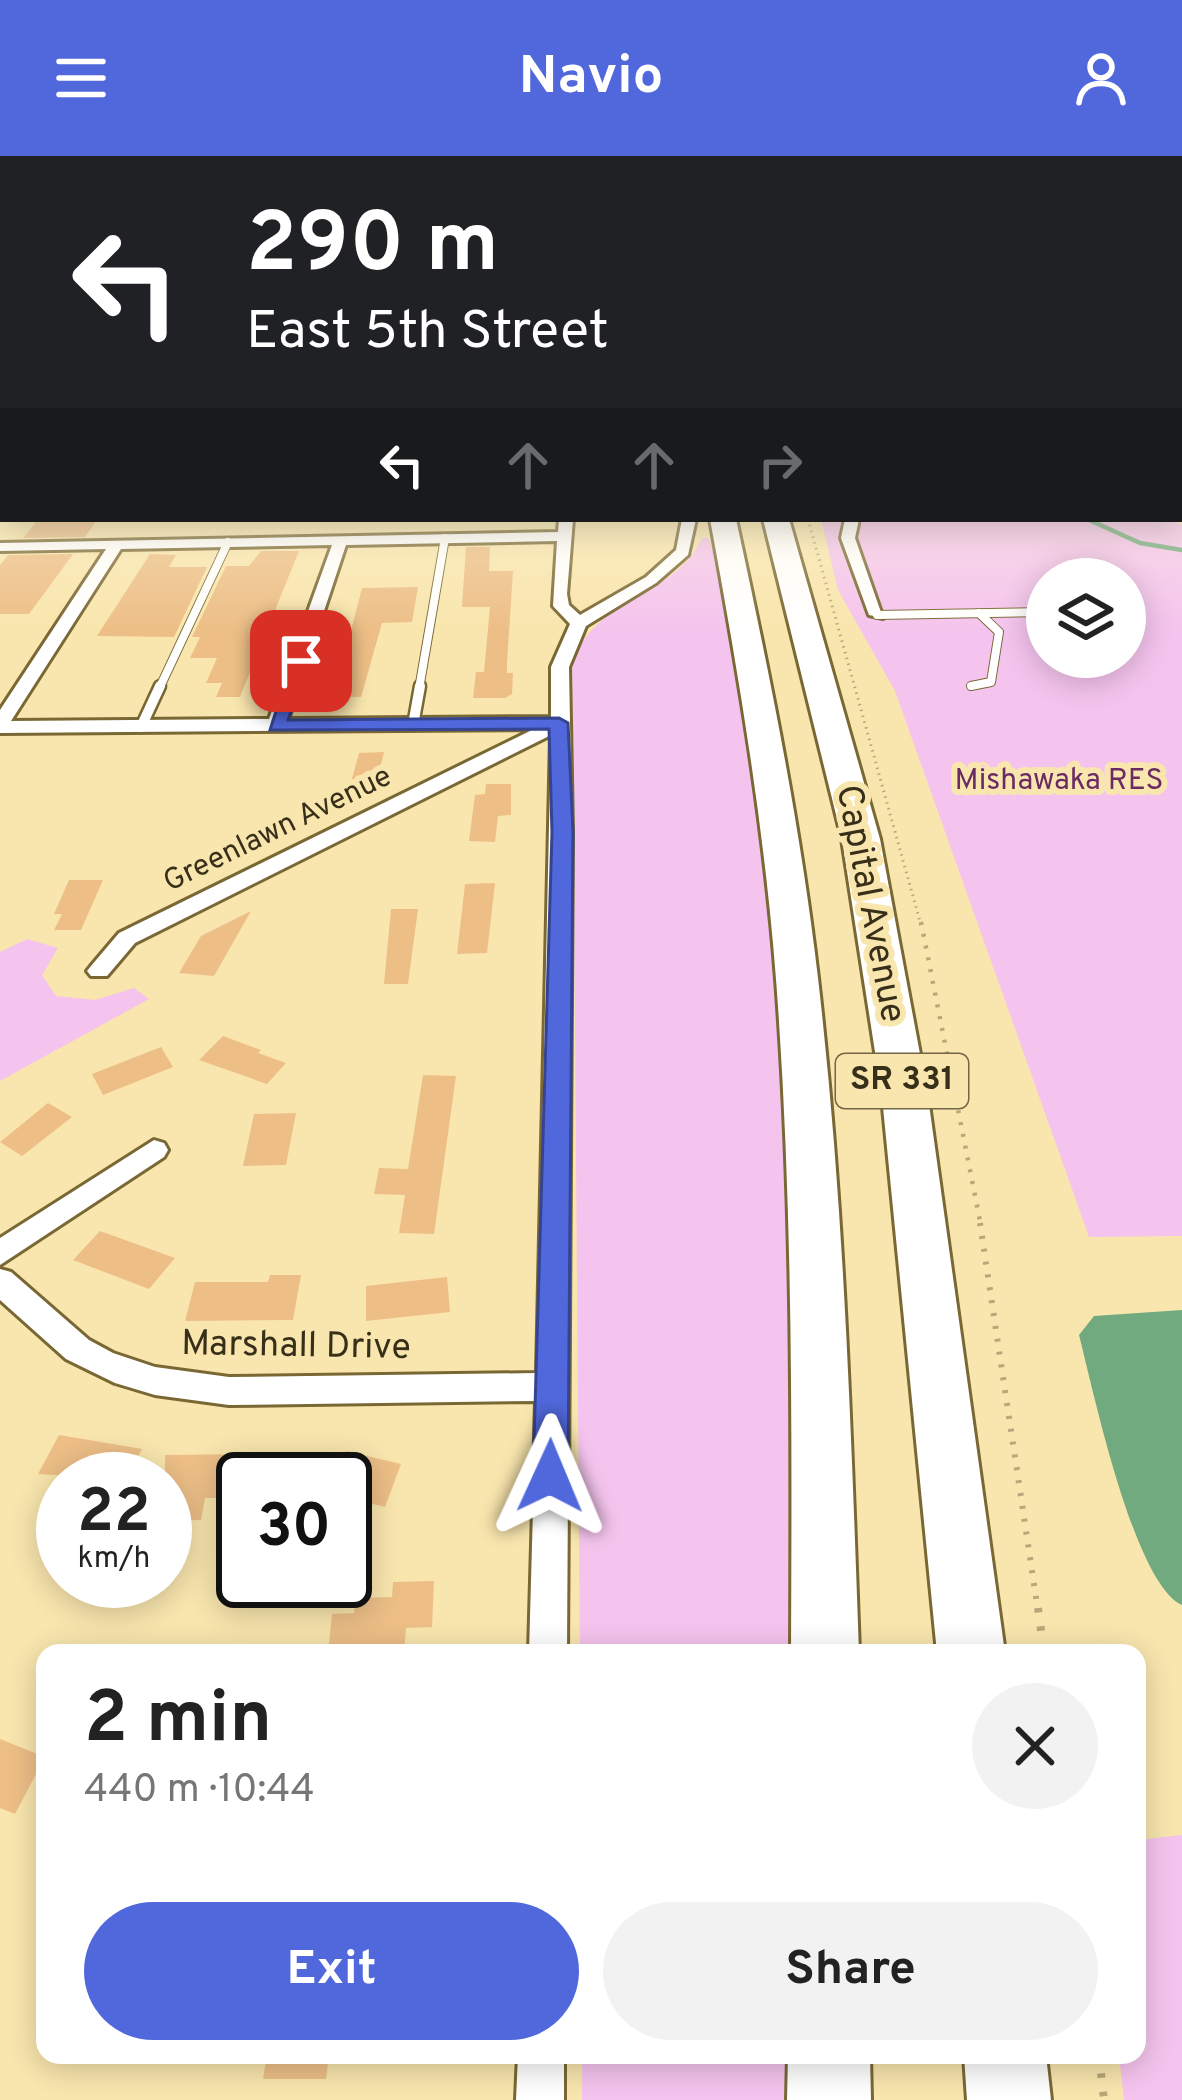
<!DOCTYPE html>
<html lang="en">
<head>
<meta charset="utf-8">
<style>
	body { margin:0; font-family:Overpass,sans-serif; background:#f2f2f2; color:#222; height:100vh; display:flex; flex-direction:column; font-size:45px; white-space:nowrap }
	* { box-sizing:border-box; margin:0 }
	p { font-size:39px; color:#767676 }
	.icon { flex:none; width:66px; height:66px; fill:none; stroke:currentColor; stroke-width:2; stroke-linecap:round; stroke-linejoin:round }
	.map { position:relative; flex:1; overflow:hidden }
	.drawer { position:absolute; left:36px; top:1488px; width:1110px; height:420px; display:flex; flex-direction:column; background:#fff; border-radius:24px; box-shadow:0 6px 30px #0003 }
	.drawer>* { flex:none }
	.banner { position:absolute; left:0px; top:0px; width:1182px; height:366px; box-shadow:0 6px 30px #0003; background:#202124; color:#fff; overflow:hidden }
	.buttons { position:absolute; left:1026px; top:402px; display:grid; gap:24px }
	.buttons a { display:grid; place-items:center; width:120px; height:120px; border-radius:50%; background:#fff; box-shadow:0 6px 30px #0003; font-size:60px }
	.speed { position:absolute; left:36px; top:1296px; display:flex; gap:24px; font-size:60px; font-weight:700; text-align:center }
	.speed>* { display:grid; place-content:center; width:156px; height:156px; border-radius:50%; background:#fff; box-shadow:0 6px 30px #0003; line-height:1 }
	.speed small { font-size:30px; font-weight:400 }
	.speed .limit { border:6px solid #111; border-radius:18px; background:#fff; color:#111 }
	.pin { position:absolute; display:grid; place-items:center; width:102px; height:102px; color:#fff; margin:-51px; border-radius:24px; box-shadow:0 6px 18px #0006 }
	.me { position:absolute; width:132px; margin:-66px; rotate:1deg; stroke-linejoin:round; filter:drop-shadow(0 0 9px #0008) }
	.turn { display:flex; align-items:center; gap:42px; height:252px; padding:0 48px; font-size:54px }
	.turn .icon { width:156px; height:156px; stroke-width:2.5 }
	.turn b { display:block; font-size:84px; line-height:102px }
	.lanes { display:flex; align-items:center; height:114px; padding:0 48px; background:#0003; justify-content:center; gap:60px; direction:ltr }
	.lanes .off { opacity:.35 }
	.round { display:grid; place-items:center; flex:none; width:126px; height:126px; border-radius:63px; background:#f2f2f2 }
	.head { display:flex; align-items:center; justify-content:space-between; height:204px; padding:0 48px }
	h1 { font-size:72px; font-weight:700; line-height:90px }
	.cta { display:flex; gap:24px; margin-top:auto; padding:24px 48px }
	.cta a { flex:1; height:138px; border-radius:72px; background:#5168dd; color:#fff; font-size:48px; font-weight:700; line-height:138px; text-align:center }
	.cta a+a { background:#f2f2f2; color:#222 }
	header { display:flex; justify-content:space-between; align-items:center; height:156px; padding:0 48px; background:#5168dd; color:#fff; font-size:54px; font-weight:700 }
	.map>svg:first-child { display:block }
	.green { fill:#f5c4ee; fill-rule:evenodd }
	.water { fill:#70aa7e }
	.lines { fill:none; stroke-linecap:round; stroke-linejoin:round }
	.stream { stroke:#70aa7e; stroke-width:4.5 }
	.building { fill:#edbf87 }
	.lane-far1-casing { stroke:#7a6834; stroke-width:10 }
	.lane-casing { stroke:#7a6834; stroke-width:15 }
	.street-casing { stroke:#7a6834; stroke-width:6 }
	.highway-casing { stroke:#7a6834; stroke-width:6 }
	.path-far3 { stroke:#b7a87b; stroke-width:3; stroke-dasharray:1.5 4.5; stroke-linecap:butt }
	.path-far2 { stroke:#b7a87b; stroke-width:4.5; stroke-dasharray:3 9; stroke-linecap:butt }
	.path-far1 { stroke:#b7a87b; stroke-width:6; stroke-dasharray:3 10; stroke-linecap:butt }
	.path { stroke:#b7a87b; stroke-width:8; stroke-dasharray:4.5 14; stroke-linecap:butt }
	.lane-far1 { stroke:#fff; stroke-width:8 }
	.lane { stroke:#fff; stroke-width:10 }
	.street { fill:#fff; fill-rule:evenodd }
	.highway { fill:#fff; fill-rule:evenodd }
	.route { fill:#5168dd; stroke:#354490; stroke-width:3 }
	.labels { text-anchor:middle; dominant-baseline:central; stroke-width:12; stroke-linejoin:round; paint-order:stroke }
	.far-park-label { font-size:30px; fill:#6a2b64; stroke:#f9e6ae }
	.far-street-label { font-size:30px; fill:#372f19; stroke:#f9e6ae }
	.shield { fill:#f9e6ae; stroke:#716646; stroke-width:3 }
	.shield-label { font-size:33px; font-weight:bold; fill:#372f19 }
	.street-label { font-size:36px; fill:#372f19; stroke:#f9e6ae }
</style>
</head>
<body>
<header><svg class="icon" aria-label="menu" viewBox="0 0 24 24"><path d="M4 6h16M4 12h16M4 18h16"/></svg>Navio<svg class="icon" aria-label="person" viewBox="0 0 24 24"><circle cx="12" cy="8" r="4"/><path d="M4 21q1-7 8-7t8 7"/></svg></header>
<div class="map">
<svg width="1182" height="1944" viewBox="0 0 1182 1944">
	<rect width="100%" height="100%" fill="#f9e6ae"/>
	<g class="green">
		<path d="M821 363H1170L1182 369V1080L1089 1081 895 535 838 434ZM1047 423H1125V501H1047Z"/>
		<path d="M702 382H709C737 469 746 560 758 650 794 930 795 1215 793 1497H580L572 508C593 441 675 442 702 382Z"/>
		<polygon points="27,783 58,792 42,819 56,840 95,844 134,832 149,843 0,925 0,796"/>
		<polygon points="1182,1679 1182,1944 1124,1944 1119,1899 1137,1899 1137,1684"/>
		<rect x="582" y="1899" width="209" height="45"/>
	</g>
	<path class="water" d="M1182 1154V1449C1134 1428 1093 1233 1079 1179L1094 1160Z"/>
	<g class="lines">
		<polyline class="stream" points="1087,363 1140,387 1182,394"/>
	</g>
	<g class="building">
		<polygon points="37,365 96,365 85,381 23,382"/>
		<polygon points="466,391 490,391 489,415 513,415 507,507 507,517 513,517 512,538 505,542 473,542 476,516 484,516 490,451 462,451"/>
		<polygon points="261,395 299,395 240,541 216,541 222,527 206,527 217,502 190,502 200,481 192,481 226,410 249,410"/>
		<polygon points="73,398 29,458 0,458 0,409 8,399"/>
		<polygon points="150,398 176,399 169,411 207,411 174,481 97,480"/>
		<polygon points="418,431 412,466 382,467 361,541 334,541 362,432"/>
		<polygon points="384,596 374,637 348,637 359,597"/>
		<polygon points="486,628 511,628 511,659 498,660 495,686 469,685 475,639 485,638"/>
		<polygon points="69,724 103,724 81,774 54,774 62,758 54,758"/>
		<polygon points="495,727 487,797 457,798 465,728"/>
		<polygon points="391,753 418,753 408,828 384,828"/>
		<polygon points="251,755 214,820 179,817 201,780"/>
		<polygon points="223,880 261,894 258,897 286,907 267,928 199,904"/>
		<polygon points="161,891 173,911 103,939 92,918"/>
		<polygon points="423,919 456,920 434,1078 399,1077 405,1039 374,1038 379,1012 408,1013"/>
		<polygon points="48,947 72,961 22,1000 0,986"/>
		<polygon points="296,957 286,1009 243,1010 254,958"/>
		<polygon points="100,1075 175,1102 149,1133 73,1104"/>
		<polygon points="270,1119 301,1119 293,1164 185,1165 195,1126 268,1126"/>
		<polygon points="447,1121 450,1156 366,1165 366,1130"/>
		<polygon points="59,1279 142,1293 127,1323 38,1318"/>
		<polygon points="346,1295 401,1308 385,1351 345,1341 345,1323 335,1323"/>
		<polygon points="267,1298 262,1323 243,1323 243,1342 205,1342 201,1364 165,1365 165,1299"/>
		<polygon points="434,1425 432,1471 406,1472 404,1497 328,1497 332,1458 354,1457 356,1442 392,1441 393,1426"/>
		<polygon points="0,1583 45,1601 15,1658 0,1652"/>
		<polygon points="267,1899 329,1899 326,1923 263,1923"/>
	</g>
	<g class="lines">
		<g class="lane-far1-casing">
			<g id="lane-far1">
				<polyline points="877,459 1047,456"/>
				<polyline points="971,530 991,526 999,476 979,457"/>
				<polyline points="159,533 228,386"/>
				<polyline points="419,533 445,382"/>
			</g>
		</g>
		<g class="lane-casing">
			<g id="lane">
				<polyline points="413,569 420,530"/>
				<polyline points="141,571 160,530"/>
			</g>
		</g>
		<g class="street-casing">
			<g id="street">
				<rect x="0" y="208" width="3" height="6"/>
				<polygon points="3,265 3,275 0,276 0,266"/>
				<polygon points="1179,286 1182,287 1182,297 1179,296"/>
				<rect x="1179" y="325" width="3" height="8"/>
				<path d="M559 363H573L567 438 569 449 580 459 646 421 676 394 682 363H696L688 399 656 427 586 470 569 511 572 676 567 1497H529L536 1245 229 1249 155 1239 115 1227 66 1203 0 1144V1113L11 1116 89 1184 113 1197 155 1211 229 1221 537 1217 551 579 135 787 107 820H91L87 815 91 810 119 777 534 573 0 577V554L106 393 0 395V387L558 376ZM557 385 553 450 570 468 551 511V561L288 563 346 389ZM332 389 269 563 11 565 121 393Z"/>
				<polygon points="845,363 859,363 855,382 883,462 869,459 841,382"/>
				<polygon points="154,984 164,987 168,994 164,1001 0,1109 0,1082"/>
				<polygon points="518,1899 564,1899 564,1944 516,1944"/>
			</g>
		</g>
		<g class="highway-casing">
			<g id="highway">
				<path d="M710 363H736C769 515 800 667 818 822 844 1046 851 1272 859 1497H791C792 1272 793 1047 776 823 764 668 738 515 710 363Z"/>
				<polygon points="763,363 789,363 880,683 928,941 1005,1497 937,1497 882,941 842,683"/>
				<polygon points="788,1899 870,1899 871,1944 787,1944"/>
				<polygon points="964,1899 1046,1899 1051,1944 967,1944"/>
			</g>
		</g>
		<polyline class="path-far3" points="808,363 921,769"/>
		<polyline class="path-far2" points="921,766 981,1070"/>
		<polyline class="path-far1" points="980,1067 1038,1455"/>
		<g class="path">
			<polyline points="1038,1452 1044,1497"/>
			<polyline points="1099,1899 1104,1944"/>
		</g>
		<use href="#lane-far1" class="lane-far1"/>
		<use href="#lane" class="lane"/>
		<use href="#street" class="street"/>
		<use href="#highway" class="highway"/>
	</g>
	<linearGradient id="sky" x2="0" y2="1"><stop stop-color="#78b0be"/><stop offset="0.43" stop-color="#fcf4db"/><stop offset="1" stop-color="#fcf4db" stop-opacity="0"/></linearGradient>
	<rect width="1182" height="474" fill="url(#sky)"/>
	<polygon class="route" points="301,500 309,505 288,564 559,562 568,567 573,676 568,1320 563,1331 550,1336 538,1331 533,1320 552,676 549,573 270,574 292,505"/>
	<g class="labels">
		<g class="far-park-label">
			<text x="1059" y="625">Mishawaka RES</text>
		</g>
		<g class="far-street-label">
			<text transform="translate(278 674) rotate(-26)">Greenlawn Avenue</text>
		</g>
		<rect class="shield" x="836" y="898" width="132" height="54" rx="9"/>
		<g class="shield-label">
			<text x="902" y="925">SR 331</text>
		</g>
		<g class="street-label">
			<text transform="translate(869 748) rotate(79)">Capital Avenue</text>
			<text transform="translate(296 1191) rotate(1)">Marshall Drive</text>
		</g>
	</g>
</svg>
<div class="buttons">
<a><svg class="icon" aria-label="layers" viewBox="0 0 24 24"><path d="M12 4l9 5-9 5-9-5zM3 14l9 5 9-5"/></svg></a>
</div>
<div class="speed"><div>22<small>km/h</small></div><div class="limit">30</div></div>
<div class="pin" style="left:301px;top:505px;background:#d93025"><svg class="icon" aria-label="arrive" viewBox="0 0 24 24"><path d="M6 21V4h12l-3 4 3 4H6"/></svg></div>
<svg class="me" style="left:550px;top:1320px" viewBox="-20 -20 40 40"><path d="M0-17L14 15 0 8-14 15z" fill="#5168dd" stroke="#fff" stroke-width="4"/></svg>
<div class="banner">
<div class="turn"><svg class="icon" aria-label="left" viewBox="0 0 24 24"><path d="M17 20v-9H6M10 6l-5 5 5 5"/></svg><div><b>290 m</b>East 5th Street</div></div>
<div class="lanes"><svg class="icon" aria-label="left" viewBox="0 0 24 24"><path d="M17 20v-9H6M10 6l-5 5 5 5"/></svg><svg class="icon off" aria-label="ahead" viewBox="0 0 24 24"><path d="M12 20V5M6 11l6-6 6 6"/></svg><svg class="icon off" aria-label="ahead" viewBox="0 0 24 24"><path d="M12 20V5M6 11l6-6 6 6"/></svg><svg class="icon off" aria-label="right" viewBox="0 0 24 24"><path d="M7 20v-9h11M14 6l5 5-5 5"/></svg></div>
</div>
<section class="drawer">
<div class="head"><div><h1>2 min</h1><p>440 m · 10:44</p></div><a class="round"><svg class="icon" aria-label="close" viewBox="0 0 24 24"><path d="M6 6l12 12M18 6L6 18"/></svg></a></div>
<div class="cta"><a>Exit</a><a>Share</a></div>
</section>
</div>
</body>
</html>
